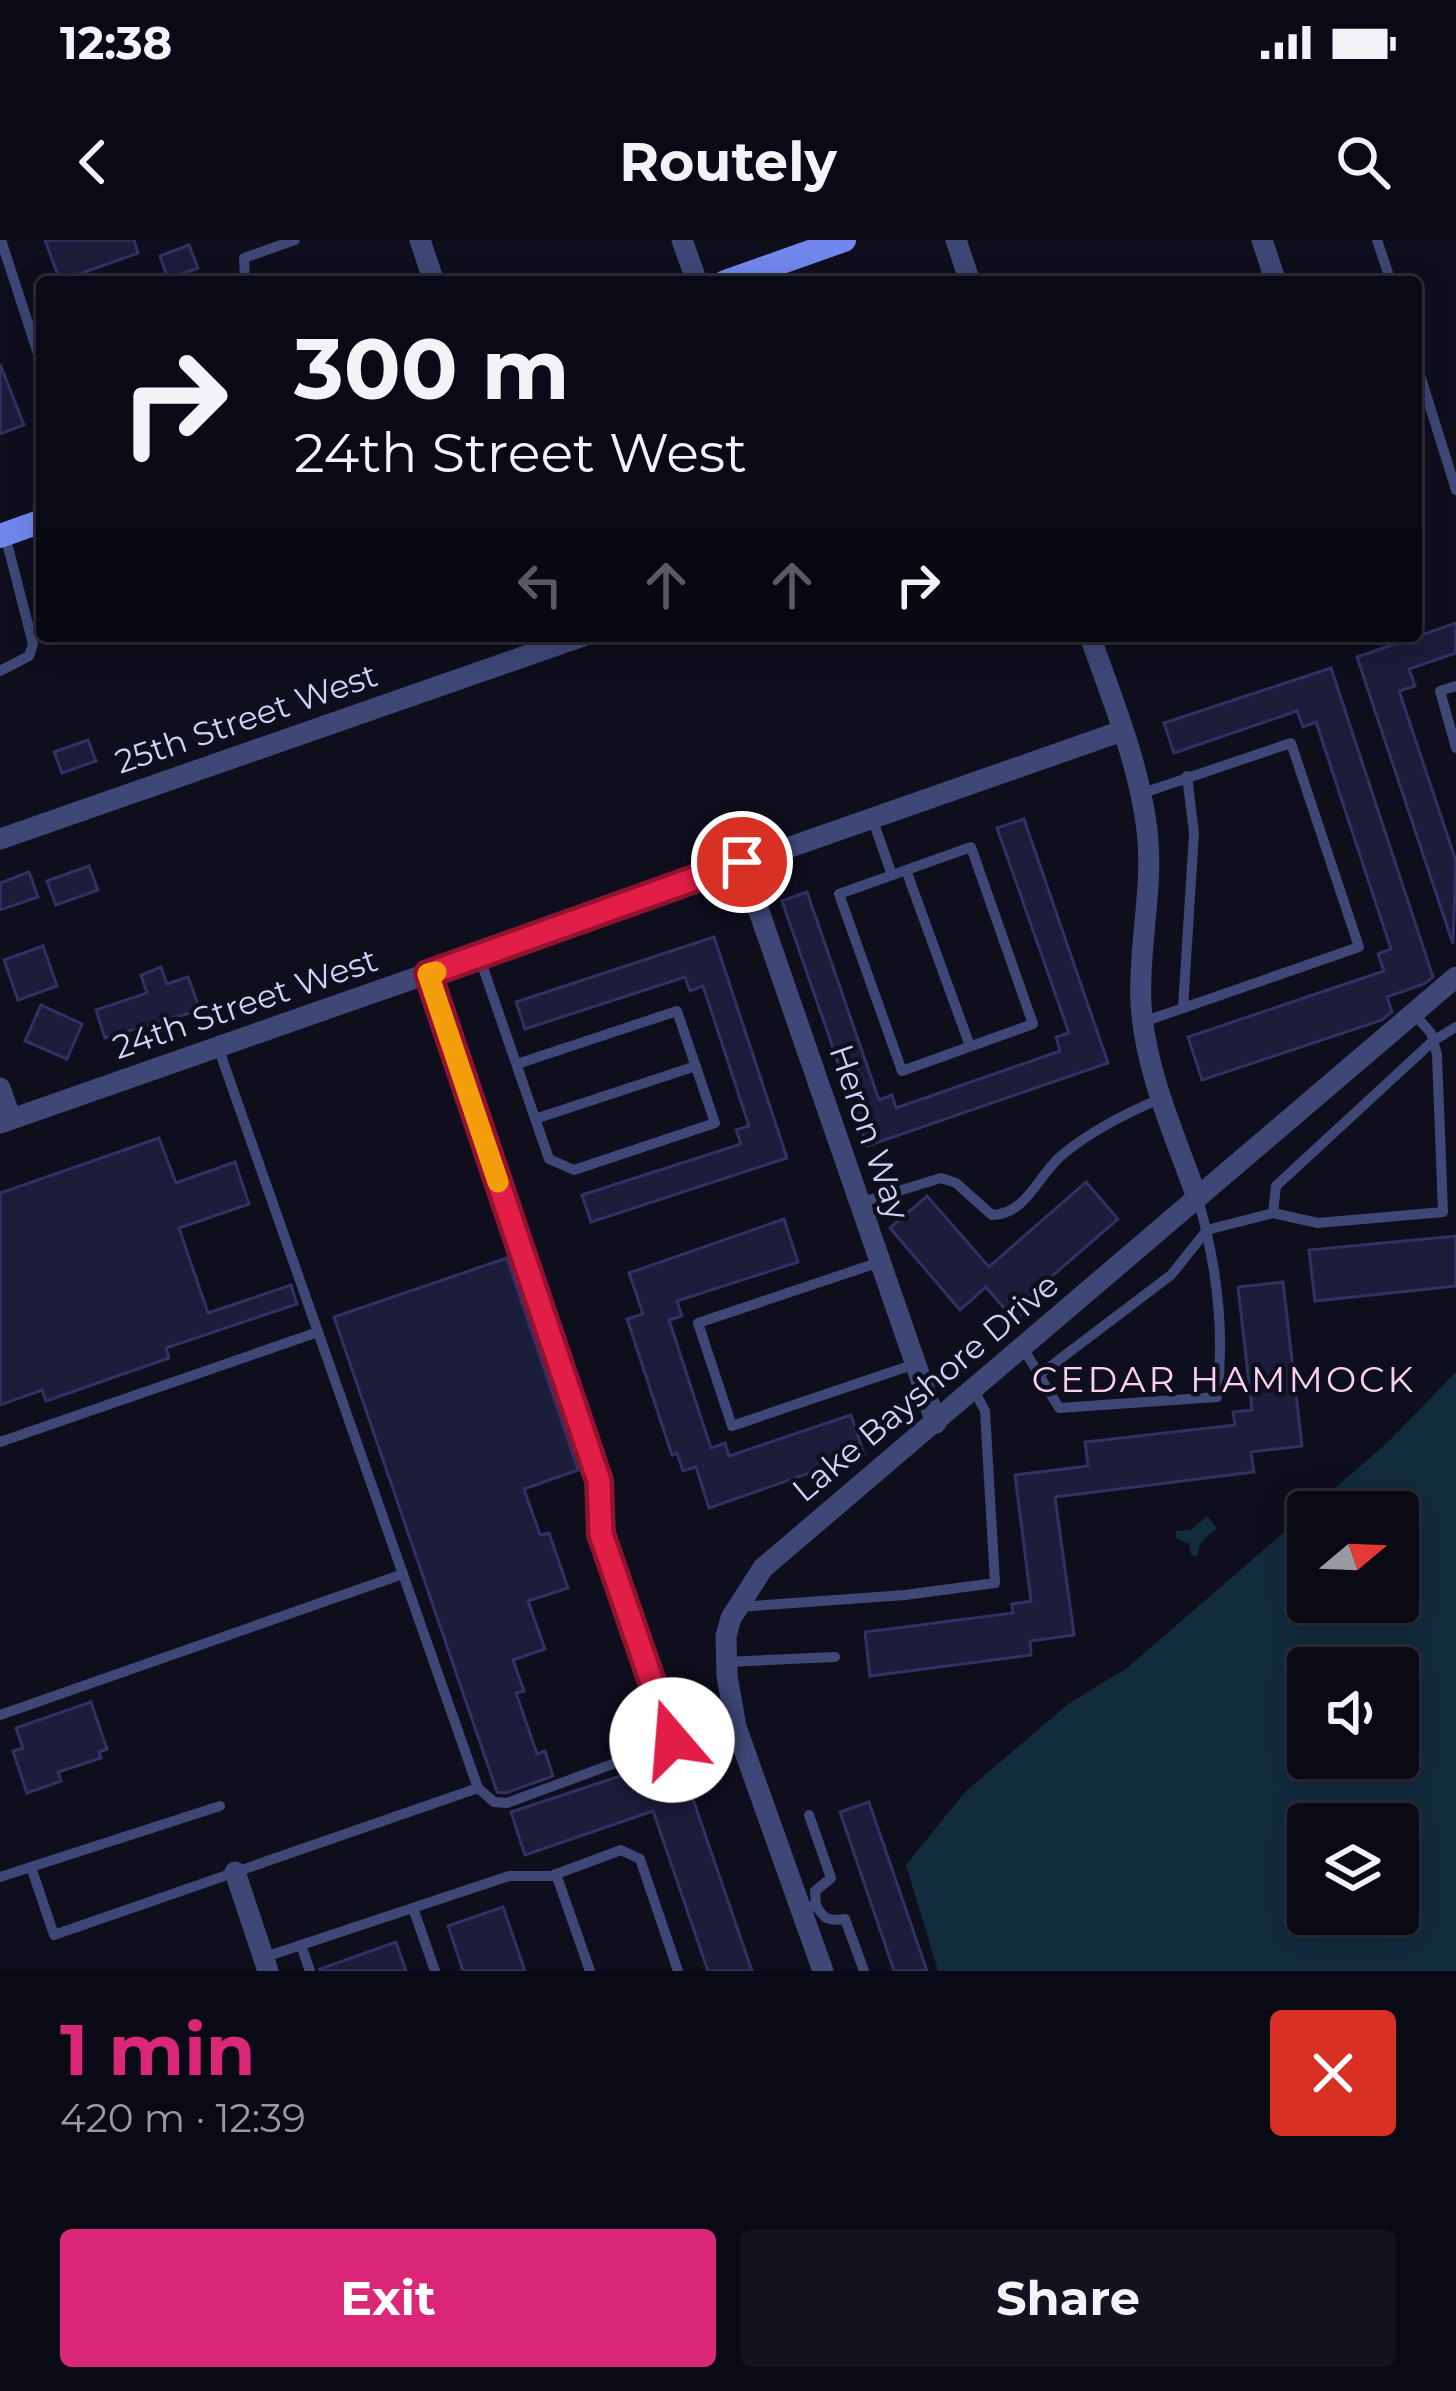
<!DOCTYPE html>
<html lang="en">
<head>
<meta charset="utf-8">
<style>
	body { margin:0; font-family:Montserrat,sans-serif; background:#13131f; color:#f1f3f6; height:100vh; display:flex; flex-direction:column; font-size:45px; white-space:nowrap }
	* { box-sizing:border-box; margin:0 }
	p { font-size:39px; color:#999aa1 }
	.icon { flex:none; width:66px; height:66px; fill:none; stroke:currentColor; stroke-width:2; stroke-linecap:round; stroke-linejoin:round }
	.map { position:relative; height:1731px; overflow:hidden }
	.drawer { display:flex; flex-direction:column; background:#0a0a16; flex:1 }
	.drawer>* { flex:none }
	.hud { position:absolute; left:36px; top:36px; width:1386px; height:366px; border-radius:12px; box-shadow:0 6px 30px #0003,0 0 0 3px #2a2b35; background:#0a0a16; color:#f1f3f6; overflow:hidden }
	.needle { width:78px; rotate:71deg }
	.fabs { position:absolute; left:1287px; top:1251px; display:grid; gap:24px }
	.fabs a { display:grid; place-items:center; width:132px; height:132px; border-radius:12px; background:#0a0a16; box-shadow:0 6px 30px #0003,0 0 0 3px #2a2b35; font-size:60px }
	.pin { position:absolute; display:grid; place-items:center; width:102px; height:102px; color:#fff; margin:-51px; border:6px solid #fff; border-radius:50%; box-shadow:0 3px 12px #0007 }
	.me { position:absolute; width:132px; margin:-66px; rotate:342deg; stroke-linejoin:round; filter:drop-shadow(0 0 9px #0008) }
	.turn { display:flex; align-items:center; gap:42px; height:252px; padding:0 60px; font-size:54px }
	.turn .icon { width:156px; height:156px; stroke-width:2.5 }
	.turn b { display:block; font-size:84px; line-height:102px }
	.lanes { display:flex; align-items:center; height:114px; padding:0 60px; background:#0003; justify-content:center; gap:60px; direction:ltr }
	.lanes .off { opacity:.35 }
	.round { display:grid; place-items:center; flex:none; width:126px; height:126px; border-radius:12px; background:#13131f }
	.headline { display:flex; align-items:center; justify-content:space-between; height:204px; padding:0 60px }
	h1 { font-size:72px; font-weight:700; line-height:90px; color:#db2777 }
	.action { display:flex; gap:24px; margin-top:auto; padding:24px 60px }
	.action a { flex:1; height:138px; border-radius:12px; background:#db2777; color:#fff; font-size:48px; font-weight:700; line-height:138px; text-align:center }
	.action a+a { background:#13131f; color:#f1f3f6 }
	.status { display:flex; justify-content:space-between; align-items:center; height:84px; padding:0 60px; background:#0a0a16; direction:ltr }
	.status svg { height:33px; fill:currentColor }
	header { display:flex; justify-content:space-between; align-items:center; height:156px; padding:0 60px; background:#0a0a16; font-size:54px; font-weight:700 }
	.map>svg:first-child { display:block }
	.water { fill:#122b3d; fill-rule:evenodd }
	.building { fill:#1c1c3b; stroke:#313165; stroke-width:3 }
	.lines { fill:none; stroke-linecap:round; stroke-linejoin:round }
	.lane { stroke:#3e4776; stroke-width:10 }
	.street { stroke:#3e4776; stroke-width:21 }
	.secondary { stroke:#7287ee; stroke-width:24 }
	.route-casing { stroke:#92132f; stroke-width:30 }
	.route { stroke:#e11d48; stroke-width:21 }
	.slow { stroke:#f59e0b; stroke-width:21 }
	.labels { text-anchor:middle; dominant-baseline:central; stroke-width:9; stroke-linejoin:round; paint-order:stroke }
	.street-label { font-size:33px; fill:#cfd3f9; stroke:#0e0e1d }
	.neighbourhood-label { font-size:36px; letter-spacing:3px; fill:#fad1f3; stroke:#0e0e1d }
</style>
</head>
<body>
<div class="status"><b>12:38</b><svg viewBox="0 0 49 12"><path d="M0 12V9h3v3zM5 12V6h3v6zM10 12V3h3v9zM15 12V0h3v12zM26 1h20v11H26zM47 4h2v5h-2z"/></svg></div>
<header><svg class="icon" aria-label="back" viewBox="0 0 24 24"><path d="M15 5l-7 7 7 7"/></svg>Routely<svg class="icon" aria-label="search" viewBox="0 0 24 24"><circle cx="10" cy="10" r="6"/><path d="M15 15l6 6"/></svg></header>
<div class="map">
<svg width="1456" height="1731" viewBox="0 0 1456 1731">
	<rect width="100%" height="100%" fill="#0e0e1d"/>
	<g class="water">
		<path d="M1456 1132V1731H938L906 1625 965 1552 1068 1464 1127 1428 1387 1203ZM1308 1272H1398V1362H1308ZM1308 1428H1398V1518H1308ZM1308 1584H1398V1674H1308Z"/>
		<polygon points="1207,1276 1217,1288 1201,1302 1197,1316 1191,1315 1189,1304 1175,1298 1176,1291 1191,1290"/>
	</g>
	<g class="building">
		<polygon points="45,0 134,0 138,13 60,41"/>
		<polygon points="189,5 198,28 168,39 160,16"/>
		<polygon points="0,124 24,185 0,194"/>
		<polygon points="1456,383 1456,413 1409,429 1415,446 1399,451 1456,621 1453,704 1357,417"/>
		<polygon points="1331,428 1433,737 1424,744 1387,757 1392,772 1382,780 1202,840 1188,797 1384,731 1378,714 1391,709 1316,482 1303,487 1297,471 1174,513 1164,483"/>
		<polygon points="88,500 96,521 62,533 54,512"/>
		<polygon points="1024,579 1108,823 867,906 782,661 807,652 879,860 892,855 896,868 1060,811 1056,797 1069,793 997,588"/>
		<polygon points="89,626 98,650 56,665 47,641"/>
		<polygon points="29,632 38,657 0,670 0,643"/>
		<polygon points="714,697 787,918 591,982 582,955 741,904 736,890 749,886 703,746 690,751 685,737 525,789 516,762"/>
		<polygon points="43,706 57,746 18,760 4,720"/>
		<polygon points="161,727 167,744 188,737 200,770 105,798 96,770 147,753 141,735"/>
		<polygon points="41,765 82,784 67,819 25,801"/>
		<polygon points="159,898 176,943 235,922 249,964 179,988 208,1073 291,1045 297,1064 166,1108 169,1118 46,1161 42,1150 0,1165 0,953"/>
		<polygon points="1086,942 1118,979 1029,1056 1035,1064 1015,1081 986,1047 960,1070 890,988 927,956 989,1027"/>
		<polygon points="784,979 798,1022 677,1061 682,1076 669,1080 711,1208 725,1203 729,1216 851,1175 864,1214 709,1268 696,1227 683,1231 677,1213 672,1215 627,1079 643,1074 629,1033"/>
		<polygon points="1456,996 1456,1046 1315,1061 1309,1010"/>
		<polygon points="507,1018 578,1230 524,1249 540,1295 549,1293 568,1348 528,1361 545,1409 513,1420 524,1451 516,1453 537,1514 545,1511 553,1536 506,1553 497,1552 334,1077"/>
		<polygon points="1283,1042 1302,1206 1251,1212 1254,1232 1055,1257 1074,1395 1030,1401 1031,1415 870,1436 865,1392 1013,1373 1012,1364 1031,1361 1015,1235 1088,1226 1085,1202 1235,1185 1233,1172 1252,1170 1238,1047"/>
		<polygon points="91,1462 107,1509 99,1512 101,1518 58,1532 61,1541 27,1553 13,1511 23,1508 16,1488"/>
		<polygon points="678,1517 696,1568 752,1731 708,1731 653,1571 525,1615 511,1572"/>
		<polygon points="869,1562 927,1731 894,1731 890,1719 840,1572"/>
		<polygon points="503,1667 525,1731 463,1731 448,1686"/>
		<polygon points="396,1702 406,1731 321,1731 320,1729"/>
	</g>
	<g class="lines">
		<g class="lane">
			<polyline points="1,0 42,126"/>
			<polyline points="1377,0 1391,42"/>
			<polyline points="245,42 244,18 295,0"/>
			<polyline points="1416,122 1456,250"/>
			<polyline points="0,431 29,416 33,404 5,295"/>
			<polyline points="1456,446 1440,451 1456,508"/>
			<polyline points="1140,554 1291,503 1359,707 1143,782"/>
			<polyline points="872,578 892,635"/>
			<polygon points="971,607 1033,784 902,831 839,654"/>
			<polyline points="906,630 970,806"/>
			<polyline points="479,716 549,919 574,930 715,883 677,771 517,824"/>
			<polyline points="428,734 599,1241 601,1294 672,1494 667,1504 507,1563 494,1562 478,1548"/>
			<polyline points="1183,768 1194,593 1187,536"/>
			<polyline points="535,879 696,826"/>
			<path d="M859 963 941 938 956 943 992 975C1026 975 1038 935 1062 915 1092 890 1126 873 1162 858"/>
			<polyline points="1273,973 1276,946 1433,801 1456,787"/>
			<polyline points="880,1022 698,1083 732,1186 915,1124"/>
			<path d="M1023 1108 1059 1168 1217 1157C1225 1092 1216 1022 1198 959"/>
			<polyline points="1039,1135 1171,1035 1207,990 1273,973 1318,983 1443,972 1437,815 1431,793 1413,773"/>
			<polyline points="0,1202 318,1092"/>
			<polyline points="739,1367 905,1355 995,1343 985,1171 974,1150"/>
			<polyline points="726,1422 835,1417"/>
			<polyline points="0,1475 403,1334"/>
			<polyline points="809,1575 831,1638 815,1651 816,1665"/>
			<polyline points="31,1627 220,1566"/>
			<polyline points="556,1634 590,1731"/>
			<polyline points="0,1637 31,1627 54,1695 478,1548 218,807"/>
			<polyline points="413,1668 435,1731"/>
			<path d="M801 1670 816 1665C824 1680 829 1681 845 1679L864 1731"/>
			<polyline points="301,1705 310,1731"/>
			<polyline points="265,1717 509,1636 551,1636 621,1610 640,1619 678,1731"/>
		</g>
		<g class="street">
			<polyline points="420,0 434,42"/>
			<polyline points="682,0 697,42"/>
			<polyline points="956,0 970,42"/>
			<polyline points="1262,0 1276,42"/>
			<path d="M1090 396C1112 459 1139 523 1147 590 1154 647 1138 706 1141 764 1145 831 1175 895 1197 958"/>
			<polyline points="0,599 583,396"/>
			<polyline points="742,622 936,1183"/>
			<polyline points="0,848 11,879"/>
			<polyline points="0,883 1122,491"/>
			<polyline points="235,1632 268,1731"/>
			<polyline points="823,1731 736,1487 727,1436 726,1396 731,1378 763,1328 1456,737"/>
		</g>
		<g class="secondary">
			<polyline points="725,42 844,0"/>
			<polyline points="0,296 42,281"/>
		</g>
	</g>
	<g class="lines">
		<g class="route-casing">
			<polyline id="route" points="672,1500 601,1294 599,1241 428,734 742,622"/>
		</g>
		<use href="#route" class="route"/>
		<polyline class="slow" points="436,732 428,734 498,942"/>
	</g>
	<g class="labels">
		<g class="street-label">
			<text transform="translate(246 478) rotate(-19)">25th Street West</text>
			<text transform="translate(245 763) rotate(-19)">24th Street West</text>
			<text transform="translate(870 892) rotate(71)">Heron Way</text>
			<text transform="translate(925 1147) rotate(-40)">Lake Bayshore Drive</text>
		</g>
		<g class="neighbourhood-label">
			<text x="1224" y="1139">CEDAR HAMMOCK</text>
		</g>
	</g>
</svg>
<div class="fabs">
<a><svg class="needle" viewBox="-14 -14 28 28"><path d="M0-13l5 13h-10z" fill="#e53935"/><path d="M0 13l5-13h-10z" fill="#999aa1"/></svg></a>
<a><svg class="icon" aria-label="sound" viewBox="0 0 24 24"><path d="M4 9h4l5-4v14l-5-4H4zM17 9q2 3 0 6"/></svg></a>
<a><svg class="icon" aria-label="layers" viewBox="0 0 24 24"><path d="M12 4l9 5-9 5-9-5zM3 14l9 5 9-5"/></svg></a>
</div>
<div class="pin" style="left:742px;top:622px;background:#d93025"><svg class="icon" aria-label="arrive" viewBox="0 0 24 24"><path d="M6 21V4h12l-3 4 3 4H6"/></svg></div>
<svg class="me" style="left:672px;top:1500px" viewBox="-20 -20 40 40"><circle r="19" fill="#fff"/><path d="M0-13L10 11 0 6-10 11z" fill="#e11d48"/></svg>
<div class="hud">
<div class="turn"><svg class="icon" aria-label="right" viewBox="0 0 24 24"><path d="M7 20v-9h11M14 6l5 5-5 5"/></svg><div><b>300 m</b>24th Street West</div></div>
<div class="lanes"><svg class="icon off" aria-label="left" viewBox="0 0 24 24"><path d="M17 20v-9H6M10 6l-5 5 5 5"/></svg><svg class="icon off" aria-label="ahead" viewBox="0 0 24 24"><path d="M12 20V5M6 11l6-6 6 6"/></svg><svg class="icon off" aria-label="ahead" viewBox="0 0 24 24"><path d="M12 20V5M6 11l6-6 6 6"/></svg><svg class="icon" aria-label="right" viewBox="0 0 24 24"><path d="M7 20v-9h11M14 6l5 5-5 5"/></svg></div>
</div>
</div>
<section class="drawer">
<div class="headline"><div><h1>1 min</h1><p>420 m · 12:39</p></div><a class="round" style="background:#d93025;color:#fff"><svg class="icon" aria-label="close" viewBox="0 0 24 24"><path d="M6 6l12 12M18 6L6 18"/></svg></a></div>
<div class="action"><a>Exit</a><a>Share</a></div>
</section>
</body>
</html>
